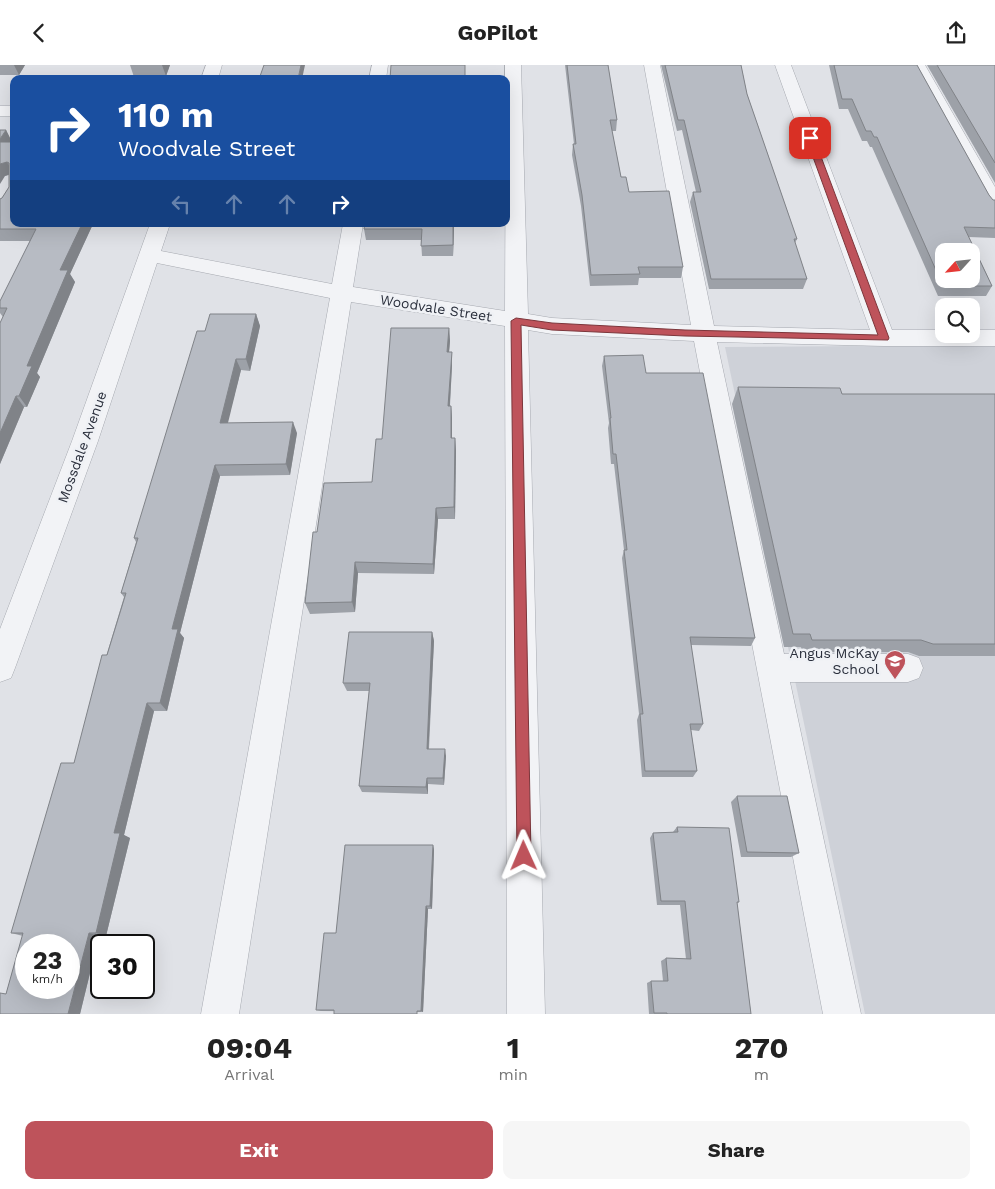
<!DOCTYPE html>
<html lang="en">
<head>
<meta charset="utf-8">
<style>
	body { margin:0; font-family:"Work Sans",sans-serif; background:#f6f6f6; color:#222; height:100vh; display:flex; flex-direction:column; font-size:19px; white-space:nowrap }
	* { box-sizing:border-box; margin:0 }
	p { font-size:16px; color:#767676 }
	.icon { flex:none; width:28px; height:28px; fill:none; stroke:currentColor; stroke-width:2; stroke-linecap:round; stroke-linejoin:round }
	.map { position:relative; height:949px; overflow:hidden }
	.panel { display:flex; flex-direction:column; background:#fff; flex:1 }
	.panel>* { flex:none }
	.hud { position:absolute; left:10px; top:10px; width:500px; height:152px; border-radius:10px; box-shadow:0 5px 20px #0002; background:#1a4fa0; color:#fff; overflow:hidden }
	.needle { width:32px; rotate:243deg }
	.controls { position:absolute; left:935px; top:178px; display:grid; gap:10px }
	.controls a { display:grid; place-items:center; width:45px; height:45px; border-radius:10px; background:#fff; box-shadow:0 5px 20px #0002; font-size:25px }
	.speed { position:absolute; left:15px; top:869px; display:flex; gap:10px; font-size:25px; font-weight:700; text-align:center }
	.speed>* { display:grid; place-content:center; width:65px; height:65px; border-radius:50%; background:#fff; box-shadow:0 5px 20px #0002; line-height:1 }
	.speed small { font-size:12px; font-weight:400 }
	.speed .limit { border:2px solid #111; border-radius:8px; background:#fff; color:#111 }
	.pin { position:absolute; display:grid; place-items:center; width:42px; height:42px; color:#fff; margin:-21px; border-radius:10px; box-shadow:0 2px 8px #0006 }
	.me { position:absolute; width:55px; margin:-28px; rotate:359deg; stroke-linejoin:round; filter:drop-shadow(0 0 4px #0008) }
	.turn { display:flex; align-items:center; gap:18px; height:105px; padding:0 25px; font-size:22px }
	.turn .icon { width:65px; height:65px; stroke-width:2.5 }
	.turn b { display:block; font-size:35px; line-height:42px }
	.lanes { display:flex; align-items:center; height:48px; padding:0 25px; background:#0003; justify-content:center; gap:25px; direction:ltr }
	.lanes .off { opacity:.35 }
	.eta { display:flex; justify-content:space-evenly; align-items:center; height:85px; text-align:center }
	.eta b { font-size:30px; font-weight:700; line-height:35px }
	.button { display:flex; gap:10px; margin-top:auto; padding:10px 25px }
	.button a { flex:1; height:58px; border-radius:10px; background:#be535b; color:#fff; font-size:20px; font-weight:700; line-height:58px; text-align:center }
	.button a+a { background:#f6f6f6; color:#222 }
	header { display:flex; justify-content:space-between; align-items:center; height:65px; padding:0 25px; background:#fff; font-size:22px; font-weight:700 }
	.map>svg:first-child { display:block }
	.built { fill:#ced1d8 }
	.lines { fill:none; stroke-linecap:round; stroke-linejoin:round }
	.minor-casing { stroke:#a6a9b0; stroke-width:1 }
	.minor { fill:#f2f3f6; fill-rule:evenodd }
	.wall { fill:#9da1a8 }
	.shaded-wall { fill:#808388 }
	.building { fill:#b7bbc3; stroke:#808388; fill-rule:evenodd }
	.route { fill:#be535b; stroke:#7c363b }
	.labels { text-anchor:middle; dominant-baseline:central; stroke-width:5; stroke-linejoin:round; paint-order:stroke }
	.street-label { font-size:14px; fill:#2a2f3c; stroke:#eff1f5 }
	.poi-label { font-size:14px; fill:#2a2f3c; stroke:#eff1f5; text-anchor:end }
</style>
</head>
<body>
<header><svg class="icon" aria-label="back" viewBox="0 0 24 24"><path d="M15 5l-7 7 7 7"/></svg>GoPilot<svg class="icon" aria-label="share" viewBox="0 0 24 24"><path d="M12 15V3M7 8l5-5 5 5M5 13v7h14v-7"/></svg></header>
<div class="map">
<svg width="995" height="949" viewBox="0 0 995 949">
	<rect width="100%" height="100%" fill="#e0e2e7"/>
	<polygon class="built" points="995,280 995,949 865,949 725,282"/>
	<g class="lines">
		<g class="minor-casing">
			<g id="minor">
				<polygon points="206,0 222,0 218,14 201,14"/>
				<polygon points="372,0 388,0 386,14 369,14"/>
				<polygon points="505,0 521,0 528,249 552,253 691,260 644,0 660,0 714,261 870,265 775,0 791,0 892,265 944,265 944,269 971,269 971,265 995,265 995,281 884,281 717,277 784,589 908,589 919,593 923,603 919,613 908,617 790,617 861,949 823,949 694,276 552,269 528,265 545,949 507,949 505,261 351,237 239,949 201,949 330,233 157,198 98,376 15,603 11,613 0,617 0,564 72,376 150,159 170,159 161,186 332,219 343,159 363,159 353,222 505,246 506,14 505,14"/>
				<polygon points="909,0 925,0 995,122 995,145 988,143 985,139"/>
				<rect x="0" y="41" width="14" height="10"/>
			</g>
		</g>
		<use href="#minor" class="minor"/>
	</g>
	<g class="wall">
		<polygon points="0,0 25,0 19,10 0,10"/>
		<polygon points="130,0 170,0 166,11 134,12"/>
		<polygon points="565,0 608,0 617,55 616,66 612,66 621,112 629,127 683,202 681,213 639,213 638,220 590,221 581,141 572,90 573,79 574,79"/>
		<polygon points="661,0 741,0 747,29 797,174 795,178 807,214 803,224 709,224 690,137 693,127 696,127 682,65 677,66"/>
		<polygon points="829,0 917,0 989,130 993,135 995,135 995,173 969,172 992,221 986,231 938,231 872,82 870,82 867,76 862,76 848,44 839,44"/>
		<polygon points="927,0 995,0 995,118"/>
		<polygon points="6,65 12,77 14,159 93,159 70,209 75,217 37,308 40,312 27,342 24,342 0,399 0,258 3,252 0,248 0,236 30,176 0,176 0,134 2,133 9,122 9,110 5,111"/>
		<polygon points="231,159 275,159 275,161 232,161"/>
		<polygon points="454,159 453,191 422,191 421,175 366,175 364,164"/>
		<polygon points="256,249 260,261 250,306 241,305 227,358 297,368 290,410 220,411 180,568 184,573 167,646 154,646 124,770 130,773 106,871 99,871 80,949 0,949 23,871 11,868 74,698 124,532 121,528 136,477 134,473 205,266"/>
		<polygon points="449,263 450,276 449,287 452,287 452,300 450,341 451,341 452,353 452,373 455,373 456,386 455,454 438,454 434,509 358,508 355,547 310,549 305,538 317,467 372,417 382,374"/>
		<polygon points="604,291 646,308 755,573 751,581 691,580 703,659 699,666 691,665 697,706 693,712 642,712 637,655 639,649 622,493 624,485 614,399 611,399 608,363 609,358 602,301"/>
		<polygon points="738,322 842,329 995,329 995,591 919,591 908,587 802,587 801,582 784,582 732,339"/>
		<polygon points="432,567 434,576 429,684 446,691 444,720 428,719 428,729 362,727 359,721 369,626 347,626 343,618"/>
		<polygon points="737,731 799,788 791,792 741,792 731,737"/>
		<polygon points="677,762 739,837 737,838 751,949 649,949 647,918 651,916 663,916 661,896 666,893 686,894 680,840 657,840 650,773 653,768 673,767"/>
		<polygon points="433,780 434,785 432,844 428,844 423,947 321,946 316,945 336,868"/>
	</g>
	<g class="shaded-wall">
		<polygon points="14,0 25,0 19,10"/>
		<polygon points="162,0 170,0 166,11"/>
		<polygon points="301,0 305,0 302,14 298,14"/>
		<polygon points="6,65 12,77 0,80 0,74"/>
		<polygon points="7,97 13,108 5,111 0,119 0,99"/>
		<polygon points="82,159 93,159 70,209 75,217 37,308 40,312 27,342 19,331 27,301 60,205"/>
		<polygon points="453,159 454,159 453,191"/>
		<polygon points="256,249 260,261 250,306 246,294"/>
		<polygon points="449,263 450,276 448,299 447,287"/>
		<polygon points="452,287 452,300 449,353 448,341"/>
		<polygon points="236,294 241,305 225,370 220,358"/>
		<polygon points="16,331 24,342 0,399 0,368"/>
		<polygon points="451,341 452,353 452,386 451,373"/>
		<polygon points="293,357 297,368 290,410 286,399"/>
		<polygon points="455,373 456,386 455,454 454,442"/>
		<polygon points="215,400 220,411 180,568 184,573 167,646 160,638 172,564"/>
		<polygon points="436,443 438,454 434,509 433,499"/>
		<polygon points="355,497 358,508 355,547 352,537"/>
		<polygon points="432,567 434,576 428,691 427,684"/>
		<polygon points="147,638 154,646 124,770 130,773 106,871 96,868 114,768"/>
		<polygon points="445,684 446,691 444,720 443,713"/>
		<polygon points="427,713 428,719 428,729 426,722"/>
		<polygon points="433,780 434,785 432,844 430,841"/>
		<polygon points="426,841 428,844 423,947 421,946"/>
		<polygon points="89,868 99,871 80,949 68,949"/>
	</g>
	<g class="building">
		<polygon points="264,0 301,0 298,14 259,14"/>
		<polygon points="391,0 465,0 465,14 390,14"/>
		<polygon points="567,0 608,0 617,55 610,55 621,112 626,112 629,127 669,126 683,202 638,202 640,209 591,210 582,130 573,79 576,79"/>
		<polygon points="665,0 741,0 747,29 797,174 794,174 807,214 711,214 693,127 701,127 684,55 678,55"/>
		<path d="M834 0H917L989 130 993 135H995V163L964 162 992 221H943L877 72H874L871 66H866L852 34H842ZM944 186H971V214H944Z"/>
		<polygon points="937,0 995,0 995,98"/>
		<polygon points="0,65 6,65 0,74"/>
		<polygon points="0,77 14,77 14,159 82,159 60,205 68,205 27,301 32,301 19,331 16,331 0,368 0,258 7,243 0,243 0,236 36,164 0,164 0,134 2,133 9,122 9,98 7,97 0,99"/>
		<polygon points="365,159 453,159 453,180 421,181 422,164 364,164"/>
		<path d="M210 249H256L246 294H236L220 358 293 357 286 399 215 400 172 564H178L160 638H147L114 768H120L96 868H89L68 949H0V928L6 929 23 868H11L61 698H74L102 590H107L126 528H121L138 473H134L197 266H205ZM26 880H69V922H26Z"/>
		<polygon points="391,263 449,263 447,287 452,287 448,341 451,341 451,373 455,373 454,442 436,443 433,499 355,497 352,537 305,538 313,467 317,467 324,418 372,417 376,374 382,374"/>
		<polygon points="643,290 646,308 703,308 755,573 690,572 703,659 690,659 697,706 645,706 640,649 643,649 624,485 627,485 616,389 613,389 610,353 611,353 604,291"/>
		<polygon points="738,322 840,323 842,329 995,329 995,579 933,579 921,575 812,575 810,569 793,569"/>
		<polygon points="349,567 432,567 427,684 445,684 443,713 427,713 426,722 359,721 370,618 343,618"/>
		<polygon points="737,731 787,731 799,788 747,787"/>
		<polygon points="677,762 729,763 739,837 737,837 751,949 667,949 667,948 654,948 651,916 668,916 666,893 691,894 685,836 661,836 653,768 678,767"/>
		<polygon points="345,780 433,780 430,841 426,841 421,946 417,946 417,949 334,949 334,945 316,945 324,868 336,868"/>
	</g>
	<polygon class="route" points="810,70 814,73 889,273 888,275 685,271 552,265 521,260 531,791 529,796 524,798 519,796 517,791 511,256 516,253 552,258 685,265 878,270 806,73"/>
	<defs>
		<g id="school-pin" transform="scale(1.125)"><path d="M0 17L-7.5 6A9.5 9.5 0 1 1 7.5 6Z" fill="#be535b" stroke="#eff1f5"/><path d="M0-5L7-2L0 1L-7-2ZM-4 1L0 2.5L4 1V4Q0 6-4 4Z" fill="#fff"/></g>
	</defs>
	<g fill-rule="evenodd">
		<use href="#school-pin" x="895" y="596"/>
	</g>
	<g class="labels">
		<g class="street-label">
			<text transform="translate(436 243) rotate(9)">Woodvale Street</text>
			<text transform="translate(82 382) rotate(-70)">Mossdale Avenue</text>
		</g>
		<g class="poi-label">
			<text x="879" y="588">Angus McKay<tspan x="879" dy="16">School</tspan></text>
		</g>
	</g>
</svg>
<div class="controls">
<a><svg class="needle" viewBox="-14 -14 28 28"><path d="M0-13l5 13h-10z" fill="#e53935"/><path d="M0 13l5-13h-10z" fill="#767676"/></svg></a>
<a><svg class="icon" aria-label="search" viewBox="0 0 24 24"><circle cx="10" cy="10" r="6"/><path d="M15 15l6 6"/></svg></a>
</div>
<div class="speed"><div>23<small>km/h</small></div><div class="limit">30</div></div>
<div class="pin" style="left:810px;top:73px;background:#d93025"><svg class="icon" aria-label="arrive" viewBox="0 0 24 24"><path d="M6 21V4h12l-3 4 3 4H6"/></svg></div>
<svg class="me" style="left:524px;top:791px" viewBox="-20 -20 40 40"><path d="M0-17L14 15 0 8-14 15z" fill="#be535b" stroke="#fff" stroke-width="4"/></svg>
<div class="hud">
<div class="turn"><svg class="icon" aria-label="right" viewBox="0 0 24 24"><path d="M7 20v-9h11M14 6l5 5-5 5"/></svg><div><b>110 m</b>Woodvale Street</div></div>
<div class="lanes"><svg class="icon off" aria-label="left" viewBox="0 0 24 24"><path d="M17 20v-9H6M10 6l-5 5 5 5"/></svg><svg class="icon off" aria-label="ahead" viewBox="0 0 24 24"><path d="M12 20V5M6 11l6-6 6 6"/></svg><svg class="icon off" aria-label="ahead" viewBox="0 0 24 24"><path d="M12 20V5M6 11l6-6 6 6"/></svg><svg class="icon" aria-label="right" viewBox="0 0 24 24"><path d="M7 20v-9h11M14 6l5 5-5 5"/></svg></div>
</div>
</div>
<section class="panel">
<div class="eta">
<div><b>09:04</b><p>Arrival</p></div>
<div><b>1</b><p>min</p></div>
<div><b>270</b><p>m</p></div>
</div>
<div class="button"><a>Exit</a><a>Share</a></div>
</section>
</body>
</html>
